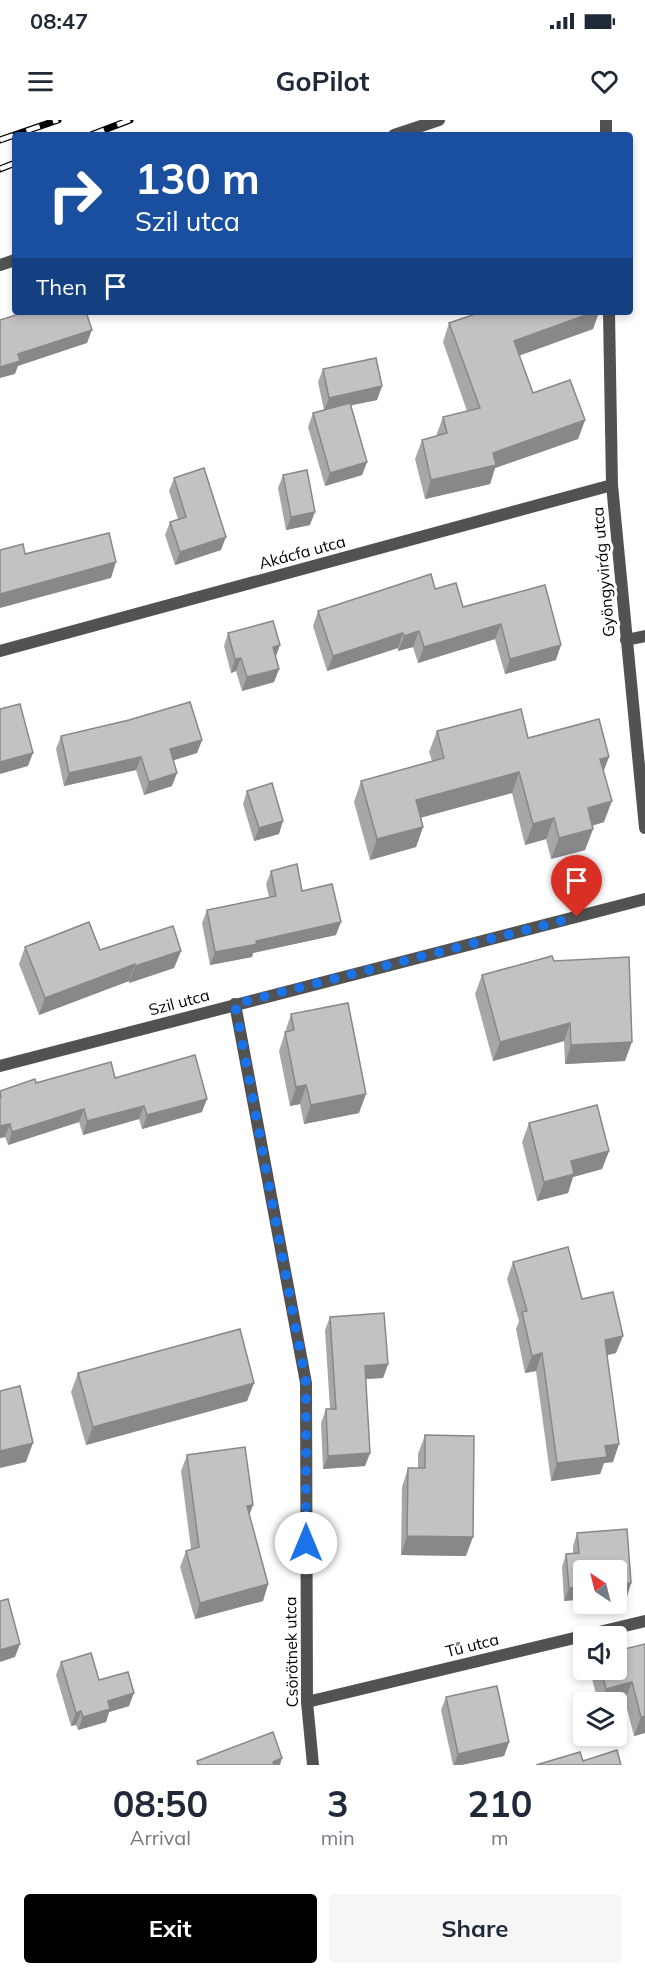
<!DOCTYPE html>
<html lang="en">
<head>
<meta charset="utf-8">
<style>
	body { margin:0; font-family:Mulish,sans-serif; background:#f6f6f7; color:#1f2937; height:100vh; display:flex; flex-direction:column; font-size:22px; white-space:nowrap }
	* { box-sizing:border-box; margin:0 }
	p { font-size:20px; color:#747a83 }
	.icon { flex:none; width:33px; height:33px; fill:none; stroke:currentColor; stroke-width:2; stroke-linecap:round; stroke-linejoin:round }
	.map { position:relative; height:1645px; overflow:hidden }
	.drawer { display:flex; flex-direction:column; background:#fff; flex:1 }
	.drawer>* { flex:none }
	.top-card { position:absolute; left:12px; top:12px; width:621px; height:183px; border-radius:6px; box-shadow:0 3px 9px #0003; background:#1a4fa0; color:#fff; overflow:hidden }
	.needle { width:39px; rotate:325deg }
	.controls { position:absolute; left:573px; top:1440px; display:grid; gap:12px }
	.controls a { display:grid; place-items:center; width:54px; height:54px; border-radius:6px; background:#fff; box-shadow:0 3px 9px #0003; font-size:30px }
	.pin { position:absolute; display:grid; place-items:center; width:51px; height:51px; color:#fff; margin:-62px -26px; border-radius:50% 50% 50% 0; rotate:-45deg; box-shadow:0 0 6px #0007 }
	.pin .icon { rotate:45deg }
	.me { position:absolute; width:66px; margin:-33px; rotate:0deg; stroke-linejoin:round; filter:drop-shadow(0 0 4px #0008) }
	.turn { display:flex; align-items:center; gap:21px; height:126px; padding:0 24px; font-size:27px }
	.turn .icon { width:78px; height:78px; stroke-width:2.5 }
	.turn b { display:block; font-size:42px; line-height:51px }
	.then { display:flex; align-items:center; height:57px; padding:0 24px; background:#0003; gap:12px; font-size:22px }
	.eta { display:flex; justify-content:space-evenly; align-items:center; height:102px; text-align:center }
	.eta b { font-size:36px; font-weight:700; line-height:42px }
	.button { display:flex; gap:12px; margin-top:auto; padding:12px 24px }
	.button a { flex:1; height:69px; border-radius:6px; background:#000; color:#fff; font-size:24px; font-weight:700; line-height:69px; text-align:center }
	.button a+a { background:#f6f6f7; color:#1f2937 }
	.status { display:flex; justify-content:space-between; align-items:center; height:42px; padding:0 30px; background:#fff; direction:ltr }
	.status svg { height:16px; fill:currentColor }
	header { display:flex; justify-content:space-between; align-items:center; height:78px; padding:0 24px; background:#fff; font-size:27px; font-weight:700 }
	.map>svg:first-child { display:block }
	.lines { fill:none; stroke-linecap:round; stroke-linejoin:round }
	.minor { stroke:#525252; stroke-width:12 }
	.rail-casing { stroke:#000; stroke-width:7 }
	.rail { stroke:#fff; stroke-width:4.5; stroke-dasharray:14; stroke-linecap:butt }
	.wall { fill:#a7a7a7 }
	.shaded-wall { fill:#888 }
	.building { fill:#c2c2c2; stroke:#888; stroke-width:1.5 }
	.route { stroke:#1a73e8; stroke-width:10; stroke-dasharray:0 18 }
	.labels { text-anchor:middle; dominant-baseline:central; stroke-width:6; stroke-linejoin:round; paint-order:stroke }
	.street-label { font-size:16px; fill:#000; stroke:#fff }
</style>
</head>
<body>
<div class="status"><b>08:47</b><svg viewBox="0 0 49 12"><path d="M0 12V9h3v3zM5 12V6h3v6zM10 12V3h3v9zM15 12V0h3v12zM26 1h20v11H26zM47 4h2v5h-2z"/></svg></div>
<header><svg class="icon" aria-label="menu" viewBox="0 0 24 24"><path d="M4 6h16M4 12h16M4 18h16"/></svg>GoPilot<svg class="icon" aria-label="heart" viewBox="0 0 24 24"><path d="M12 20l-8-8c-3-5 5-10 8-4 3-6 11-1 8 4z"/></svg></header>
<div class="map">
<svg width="645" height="1645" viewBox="0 0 645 1645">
	<rect width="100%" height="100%" fill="#fff"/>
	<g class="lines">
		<g class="minor">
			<polyline points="606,0 606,15"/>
			<polyline points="394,15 439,0"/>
			<polyline points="0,145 15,140"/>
			<polyline points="609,192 612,365 645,708"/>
			<polyline points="626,520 645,516"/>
			<polyline points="0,531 612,365"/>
			<polyline points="235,884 306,1263 307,1582 313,1645"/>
			<polyline points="0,946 645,779"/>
			<polyline points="307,1582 645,1501"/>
		</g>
		<g class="rail-casing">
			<g id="rail">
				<polyline points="91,15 130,0"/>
				<polyline points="0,20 58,0"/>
				<polyline points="0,49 15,43"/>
			</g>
		</g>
		<use href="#rail" class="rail"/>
	</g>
	<g class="wall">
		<polygon points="481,192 599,192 593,209 519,235 533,273 585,300 578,319 495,348 490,364 425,379 415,339 422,320 436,316 443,297 467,291 443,222 449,203"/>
		<polygon points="323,249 382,266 377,280 351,285 367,342 362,355 325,366 308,307 313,293 324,290 318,262"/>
		<polygon points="283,355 310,405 286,410 278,368"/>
		<polygon points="174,358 221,430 175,445 165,415 170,402 178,399 169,371"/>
		<polygon points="545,465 556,540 505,554 495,519 418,543 413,527 398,531 398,528 327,551 313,506 318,491 435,469 463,487"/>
		<polygon points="228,513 276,537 279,549 274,562 242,571 236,551 231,553 224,526"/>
		<polygon points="437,611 528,618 604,651 604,702 592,706 593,709 585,730 551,739 546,719 525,725 512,673 421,697 423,707 416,727 370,740 354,682 361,661 432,641 429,632"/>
		<polygon points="61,616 202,620 197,633 173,640 172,666 144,675 136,650 64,666 56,629"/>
		<polygon points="247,671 279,714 254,721 243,684"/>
		<polygon points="271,751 302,771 336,815 253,833 252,837 210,845 202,803 207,790 269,777 266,764"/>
		<polygon points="25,827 100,830 181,831 174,848 129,863 129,861 39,895 19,844"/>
		<polygon points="554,841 625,941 565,944 564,921 493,941 475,874 482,855"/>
		<polygon points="291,894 359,993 304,1004 300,984 290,986 279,931"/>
		<polygon points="115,958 202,992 142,1009 139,999 83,1015 79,1002 8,1025 5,1017 0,1018 0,971 36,963"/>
		<polygon points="529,1003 609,1031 602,1049 573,1057 568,1073 537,1081 522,1022"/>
		<polygon points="513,1142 582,1179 616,1233 607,1235 613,1342 604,1343 600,1354 551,1361 536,1251 525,1253 516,1209 519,1201 507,1159"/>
		<polygon points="330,1197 388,1244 383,1258 366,1259 370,1333 365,1346 323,1349 321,1303 326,1289 330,1289 325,1210"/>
		<polygon points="78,1253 254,1263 247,1281 86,1325 71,1272"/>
		<polygon points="425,1315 466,1436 401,1435 402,1367 408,1348 418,1348 418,1334"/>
		<polygon points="187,1335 253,1385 249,1394 268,1464 263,1481 195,1499 180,1447 186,1431 191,1429 181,1351"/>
		<polygon points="627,1409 631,1463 627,1476 616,1477 616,1450 584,1450 584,1479 564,1481 562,1447 566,1434 573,1433 573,1426 577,1413"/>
		<polygon points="645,1524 645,1613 634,1616 625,1581 616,1583 598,1582 591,1555 593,1550 616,1550"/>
		<polygon points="61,1542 99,1560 129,1586 109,1592 106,1602 78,1610 76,1605 71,1606 56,1555"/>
		<polygon points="446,1577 509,1622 504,1636 461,1645 453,1645 441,1590"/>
	</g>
	<g class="shaded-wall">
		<polygon points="594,192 599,192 593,209 507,240 514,221"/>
		<polygon points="92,210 87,223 18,246 15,254 0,258 0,247 18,234"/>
		<polygon points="382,266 377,280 324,291 329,278"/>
		<polygon points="585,300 578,319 495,348 490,364 425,379 431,360 493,333"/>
		<polygon points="367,342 362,355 325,366 330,353"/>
		<polygon points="315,392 310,405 286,410 291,397"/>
		<polygon points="226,417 221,430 175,445 180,432"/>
		<polygon points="116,442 111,458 0,488 0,474"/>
		<polygon points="501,504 495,519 418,543 424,527"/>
		<polygon points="419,511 413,527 398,531 404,516"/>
		<polygon points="403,513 398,528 327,551 333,536"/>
		<polygon points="280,525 275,539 273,527"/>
		<polygon points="561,525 556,540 505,554 510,539"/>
		<polygon points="241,538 236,551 231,553 235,539"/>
		<polygon points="279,549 274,562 242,571 247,557"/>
		<polygon points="202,620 197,633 165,643 170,629"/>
		<polygon points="33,633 28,646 0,654 0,642"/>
		<polygon points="141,637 136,650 64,666 69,653"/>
		<polygon points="609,637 601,658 600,639"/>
		<polygon points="519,652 512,673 409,701 416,680"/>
		<polygon points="177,653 172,666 144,675 149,662"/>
		<polygon points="612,681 604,702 580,709 588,688"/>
		<polygon points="554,698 546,719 525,725 533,704"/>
		<polygon points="283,701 279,714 254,721 259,708"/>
		<polygon points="423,707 416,727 370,740 377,719"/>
		<polygon points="593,709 585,730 551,739 559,718"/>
		<polygon points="341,802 336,815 253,833 252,837 210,845 215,832 256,821"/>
		<polygon points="181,831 174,848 129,863 135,846"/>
		<polygon points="135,844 129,861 39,895 45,878"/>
		<polygon points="570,903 564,921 493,941 500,922"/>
		<polygon points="632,922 625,941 565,944 571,925"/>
		<polygon points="306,965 300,984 290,986 296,967"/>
		<polygon points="366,974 359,993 304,1004 311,985"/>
		<polygon points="207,979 202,992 142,1009 147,995"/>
		<polygon points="144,986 139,999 83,1015 87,1001"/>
		<polygon points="84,989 79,1002 8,1025 12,1012"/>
		<polygon points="10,1004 5,1017 0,1018 0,1006"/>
		<polygon points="609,1031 602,1049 573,1057 568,1073 537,1081 544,1062 571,1041"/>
		<polygon points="623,1216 616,1233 599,1237 605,1220"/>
		<polygon points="542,1233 536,1251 525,1253 532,1236"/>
		<polygon points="388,1244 383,1258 361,1259 365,1246"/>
		<polygon points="254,1263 247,1281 86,1325 93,1307"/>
		<polygon points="33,1323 26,1342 0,1348 0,1331"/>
		<polygon points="619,1324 613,1342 604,1343 600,1354 551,1361 557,1343 605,1326"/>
		<polygon points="370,1333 365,1346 323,1349 328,1336"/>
		<polygon points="253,1385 247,1401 247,1386"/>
		<polygon points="407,1416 473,1417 466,1436 401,1435"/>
		<polygon points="631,1463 627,1476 616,1477 616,1464"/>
		<polygon points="268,1464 263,1481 195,1499 200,1483"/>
		<polygon points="584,1467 584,1479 564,1481 569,1468"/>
		<polygon points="20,1524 15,1537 0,1542 0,1530"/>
		<polygon points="632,1562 625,1581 616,1583 601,1582 606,1569"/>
		<polygon points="134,1573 129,1586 109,1592 106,1602 78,1610 83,1597 108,1581"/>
		<polygon points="81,1591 76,1605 71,1606 76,1593"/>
		<polygon points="645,1596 645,1613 634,1616 641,1597"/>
		<polygon points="509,1622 504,1636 461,1645 454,1645 458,1634"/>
		<polygon points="282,1638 280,1645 272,1645 273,1642"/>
	</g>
	<g class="building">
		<polygon points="25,192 86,192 92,210 18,234 20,241 0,247 0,200"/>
		<polygon points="481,192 594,192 514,221 533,273 570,260 585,300 493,333 496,345 431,360 422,320 447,313 443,297 480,288 449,203"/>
		<polygon points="376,238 382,266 329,278 323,249"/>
		<polygon points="350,283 367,342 330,353 313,293"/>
		<polygon points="204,348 226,417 180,432 170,402 186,397 174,358"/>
		<polygon points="307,350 315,392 291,397 283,355"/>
		<polygon points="109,413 116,442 0,474 0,430 23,424 25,434"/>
		<polygon points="431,454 435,469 456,463 463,487 545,465 561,525 510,539 501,504 424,527 419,511 404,516 403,513 333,536 318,491"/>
		<polygon points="273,501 280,525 273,527 279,549 247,557 241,538 235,539 228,513"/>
		<polygon points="190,582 202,620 170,629 177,653 149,662 141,637 69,653 61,616 129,600"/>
		<polygon points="20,584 33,633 0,642 0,589"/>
		<polygon points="521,589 528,618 599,599 609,637 600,639 612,681 588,688 593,709 559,718 554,698 533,704 519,652 416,680 423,707 377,719 361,661 444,638 437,611"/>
		<polygon points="272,663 283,701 259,708 247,671"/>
		<polygon points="297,744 302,771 332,764 341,802 256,821 257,824 215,832 207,790 276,776 271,751"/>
		<polygon points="89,802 100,830 173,806 181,831 135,846 135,844 45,878 25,827"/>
		<polygon points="552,836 554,841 629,837 632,922 571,925 570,903 500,922 482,855"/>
		<polygon points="348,883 366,974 311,985 306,965 296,967 285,912 294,910 291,894"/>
		<polygon points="195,935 207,979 147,995 144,986 87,1001 84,989 12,1012 10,1004 0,1006 0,977 1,977 0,971 35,959 36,963 111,942 115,958"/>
		<polygon points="597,985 609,1031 571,1041 574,1054 544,1062 529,1003"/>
		<polygon points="568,1127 582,1179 613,1172 623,1216 605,1220 619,1324 605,1326 607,1337 557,1343 542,1233 532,1236 522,1192 527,1191 513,1142"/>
		<polygon points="384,1193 388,1244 365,1246 370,1333 328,1336 326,1289 336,1289 330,1197"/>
		<polygon points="240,1209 254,1263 93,1307 78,1253"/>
		<polygon points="20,1266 33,1323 0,1331 0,1271"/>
		<polygon points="425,1315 474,1316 473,1417 407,1416 408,1348 425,1348"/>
		<polygon points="245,1327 253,1385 247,1386 268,1464 200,1483 186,1431 199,1427 187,1335"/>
		<polygon points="627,1409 631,1463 616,1464 616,1450 584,1450 584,1467 569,1468 566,1434 579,1433 577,1413"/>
		<polygon points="8,1479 20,1524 0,1530 0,1481"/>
		<polygon points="645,1524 645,1596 641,1597 632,1562 606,1569 601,1550 616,1550 616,1531"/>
		<polygon points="91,1533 99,1560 128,1552 134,1573 108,1581 110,1589 83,1597 81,1591 76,1593 61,1542"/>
		<polygon points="497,1566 509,1622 458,1634 446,1577"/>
		<polygon points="273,1612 282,1638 273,1642 274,1645 198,1645 197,1641"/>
		<polygon points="617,1630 621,1645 536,1645 580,1632 583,1641"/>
	</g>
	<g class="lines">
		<polyline class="route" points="306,1423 306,1263 235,884 577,797"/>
	</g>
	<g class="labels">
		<g class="street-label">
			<text transform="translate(302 432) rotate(-15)">Akácfa utca</text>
			<text transform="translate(603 452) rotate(-95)">Gyöngyvirág utca</text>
			<text transform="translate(179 882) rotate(-15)">Szil utca</text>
			<text transform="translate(472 1525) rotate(-14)">Tű utca</text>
			<text transform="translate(291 1532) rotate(-91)">Csörötnek utca</text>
		</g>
	</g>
</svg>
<div class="controls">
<a><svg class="needle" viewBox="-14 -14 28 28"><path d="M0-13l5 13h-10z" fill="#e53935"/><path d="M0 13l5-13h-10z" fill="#747a83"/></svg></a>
<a><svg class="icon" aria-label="sound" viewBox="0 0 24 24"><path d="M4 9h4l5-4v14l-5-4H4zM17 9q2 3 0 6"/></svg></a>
<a><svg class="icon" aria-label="layers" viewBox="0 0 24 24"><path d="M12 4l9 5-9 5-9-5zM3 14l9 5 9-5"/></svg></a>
</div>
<div class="pin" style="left:577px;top:797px;background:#d93025"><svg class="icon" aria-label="arrive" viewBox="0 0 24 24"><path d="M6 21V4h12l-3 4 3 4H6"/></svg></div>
<svg class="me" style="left:306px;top:1423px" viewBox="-20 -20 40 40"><circle r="19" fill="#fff"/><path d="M0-13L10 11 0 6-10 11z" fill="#1a73e8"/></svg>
<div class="top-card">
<div class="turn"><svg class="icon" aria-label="right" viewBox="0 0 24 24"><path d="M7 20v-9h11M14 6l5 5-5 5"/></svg><div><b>130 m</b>Szil utca</div></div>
<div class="then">Then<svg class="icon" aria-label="arrive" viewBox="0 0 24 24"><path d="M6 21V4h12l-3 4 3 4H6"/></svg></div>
</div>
</div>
<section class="drawer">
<div class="eta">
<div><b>08:50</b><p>Arrival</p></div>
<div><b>3</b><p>min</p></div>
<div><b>210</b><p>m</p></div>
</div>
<div class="button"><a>Exit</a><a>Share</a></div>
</section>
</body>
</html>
